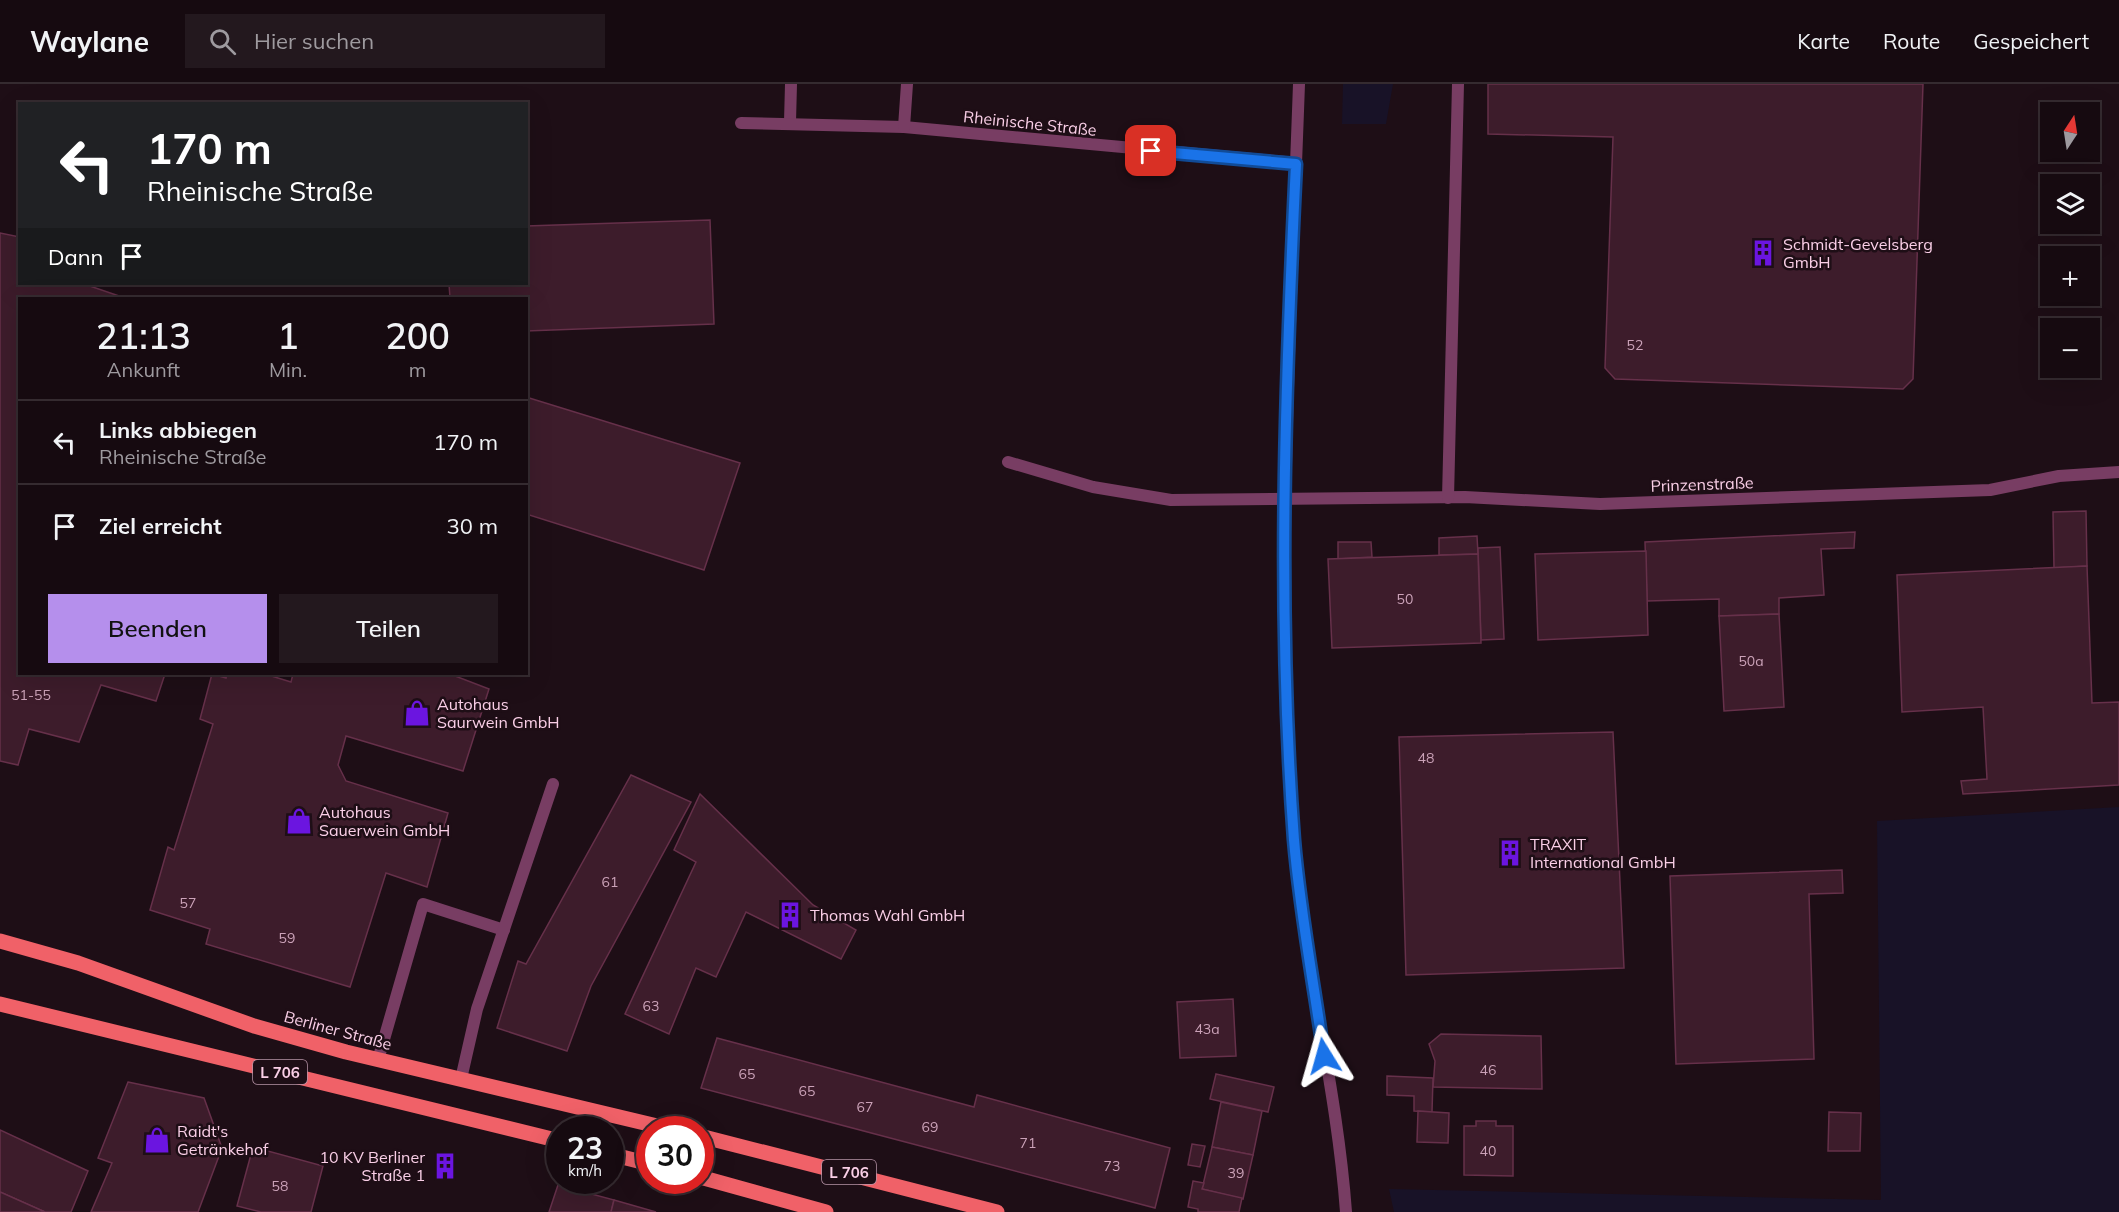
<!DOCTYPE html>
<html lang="de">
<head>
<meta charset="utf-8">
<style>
	body { margin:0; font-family:Mulish,sans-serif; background:#23181e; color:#f1f3f6; height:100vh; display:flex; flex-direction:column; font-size:22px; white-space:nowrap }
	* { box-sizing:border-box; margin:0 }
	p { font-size:20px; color:#9e9a9f }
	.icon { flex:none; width:33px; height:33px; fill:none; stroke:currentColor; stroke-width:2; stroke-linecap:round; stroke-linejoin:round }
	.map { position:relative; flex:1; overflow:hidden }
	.sheet { position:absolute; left:18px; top:213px; width:510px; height:378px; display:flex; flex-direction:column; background:#160a10; border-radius:0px; box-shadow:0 6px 24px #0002,0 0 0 2px #352b30 }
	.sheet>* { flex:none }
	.top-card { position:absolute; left:18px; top:18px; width:510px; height:183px; border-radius:0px; box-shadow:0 6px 24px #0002,0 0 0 2px #352b30; background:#202124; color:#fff; overflow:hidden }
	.needle { width:39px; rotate:12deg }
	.fabs { position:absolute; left:2040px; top:18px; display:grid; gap:12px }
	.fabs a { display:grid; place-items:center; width:60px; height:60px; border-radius:0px; background:#160a10; box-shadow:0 6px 24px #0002,0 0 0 2px #352b30; font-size:30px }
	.speed { position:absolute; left:546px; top:1032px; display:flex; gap:12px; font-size:30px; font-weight:700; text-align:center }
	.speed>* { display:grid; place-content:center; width:78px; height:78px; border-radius:50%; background:#160a10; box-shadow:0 6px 24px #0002,0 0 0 2px #352b30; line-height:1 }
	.speed small { font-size:15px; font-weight:400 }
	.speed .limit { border:9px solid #d22; background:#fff; color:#111 }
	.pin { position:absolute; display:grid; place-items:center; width:51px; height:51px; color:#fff; margin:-26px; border-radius:12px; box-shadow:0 3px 9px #0006 }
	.me { position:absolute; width:66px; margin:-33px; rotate:352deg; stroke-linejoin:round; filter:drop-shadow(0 0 4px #0008) }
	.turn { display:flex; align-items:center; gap:21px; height:126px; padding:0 30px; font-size:27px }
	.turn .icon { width:78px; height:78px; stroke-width:2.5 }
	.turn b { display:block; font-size:42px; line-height:51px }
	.then { display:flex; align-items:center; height:57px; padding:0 30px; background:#0003; gap:12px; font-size:22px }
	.eta { display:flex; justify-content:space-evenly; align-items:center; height:102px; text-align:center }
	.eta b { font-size:36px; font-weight:600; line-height:42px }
	.button { display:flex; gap:12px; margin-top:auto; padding:12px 30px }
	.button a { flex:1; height:69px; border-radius:0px; background:#b58fec; color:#111; font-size:24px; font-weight:600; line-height:69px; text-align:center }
	.button a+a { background:#23181e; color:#f1f3f6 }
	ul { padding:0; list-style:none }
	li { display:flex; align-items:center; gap:18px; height:84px; padding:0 30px; border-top:2px solid #352b30 }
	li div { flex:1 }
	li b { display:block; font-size:22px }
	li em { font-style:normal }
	header { display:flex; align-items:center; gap:36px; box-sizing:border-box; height:84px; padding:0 30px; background:#160a10; border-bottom:2px solid #352b30 }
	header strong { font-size:28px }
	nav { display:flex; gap:33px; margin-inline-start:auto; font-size:21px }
	.search { width:420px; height:54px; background:#23181e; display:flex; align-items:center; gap:15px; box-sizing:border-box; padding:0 21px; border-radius:0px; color:#9e9a9f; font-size:22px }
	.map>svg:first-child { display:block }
	.green { fill:#181227 }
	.building { fill:#3d1c2b; stroke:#66304a; stroke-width:1.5 }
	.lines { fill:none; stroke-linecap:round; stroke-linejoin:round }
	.service { stroke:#783d63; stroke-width:12 }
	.minor { stroke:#783d63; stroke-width:12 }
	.primary { stroke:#f06168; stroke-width:15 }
	.route-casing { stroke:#114b97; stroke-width:15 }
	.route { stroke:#1a73e8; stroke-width:10 }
	.labels { text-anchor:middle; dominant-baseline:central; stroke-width:5; stroke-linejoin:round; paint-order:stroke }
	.number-label { font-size:14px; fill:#cba2b8 }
	.shield { fill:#1e0e16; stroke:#b895a8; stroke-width:1.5 }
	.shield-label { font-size:15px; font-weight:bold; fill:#facfe7 }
	.street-label { font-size:16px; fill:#facfe7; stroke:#1e0e16 }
	.poi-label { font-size:16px; fill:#facfe7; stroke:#1e0e16; text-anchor:start }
</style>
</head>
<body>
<header>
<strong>Waylane</strong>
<div class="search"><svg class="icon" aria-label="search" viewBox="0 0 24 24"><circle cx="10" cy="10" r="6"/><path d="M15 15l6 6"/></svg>Hier suchen</div>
<nav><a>Karte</a><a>Route</a><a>Gespeichert</a></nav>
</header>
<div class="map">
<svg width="2119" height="1128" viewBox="0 0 2119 1128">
	<rect width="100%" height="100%" fill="#1e0e16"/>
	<g class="green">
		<polygon points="1343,0 1393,0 1386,40 1342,40"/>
		<polygon points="2119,723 2119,1128 1394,1128 1389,1105 1881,1116 1877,737"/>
	</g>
	<g class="building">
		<polygon points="1488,0 1923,0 1913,295 1903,305 1615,295 1605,284 1613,53 1488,50"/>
		<polygon points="710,136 714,240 526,247 526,214 450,214 449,200 526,200 526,142"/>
		<polygon points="0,149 20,153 20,200 84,200 125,214 20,214 20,590 165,590 156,617 101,601 79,658 29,645 18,681 0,677"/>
		<polygon points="526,313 740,379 704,486 526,430"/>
		<polygon points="2086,427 2087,482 2054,484 2053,428"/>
		<polygon points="1855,448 1854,464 1821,465 1824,511 1779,514 1779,530 1719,532 1719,515 1647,517 1645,458"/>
		<polygon points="1477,452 1478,470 1439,471 1439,454"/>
		<polygon points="1338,458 1371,458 1372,473 1338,475"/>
		<polygon points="1500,463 1504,555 1481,556 1478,464"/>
		<polygon points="1646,467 1648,551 1538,556 1535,470"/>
		<polygon points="1478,470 1481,559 1332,564 1328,475"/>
		<polygon points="2087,482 2092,619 2119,618 2119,701 1963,710 1961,697 1987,695 1983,623 1902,628 1897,491"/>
		<polygon points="1779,530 1784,623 1724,627 1719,532"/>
		<polygon points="212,590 226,594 227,590 265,590 291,598 293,590 450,590 489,605 463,687 346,652 338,681 346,697 448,729 427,803 386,789 350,903 206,860 210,845 150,826 168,763 174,766 213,640 200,635"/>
		<polygon points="1613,648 1624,884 1406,891 1399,653"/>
		<polygon points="631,691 691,718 591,902 567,967 497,944 518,877 526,880"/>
		<polygon points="700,710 813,821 856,846 841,875 746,828 716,893 696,884 669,950 625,930 696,778 674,766"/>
		<polygon points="1842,786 1843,809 1809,810 1814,975 1676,980 1670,792"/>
		<polygon points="1233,915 1236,972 1180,974 1177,918"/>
		<polygon points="1441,950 1541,952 1542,1005 1433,1003 1435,977 1429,960"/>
		<polygon points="717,954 974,1023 977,1011 1170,1064 1155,1124 701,1004"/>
		<polygon points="1216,990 1274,1003 1268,1028 1210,1015"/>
		<polygon points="1387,992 1433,994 1432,1028 1414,1027 1414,1012 1387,1011"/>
		<polygon points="128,998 204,1014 222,1064 198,1128 91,1128 112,1079 98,1074"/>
		<polygon points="1221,1018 1262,1027 1253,1071 1212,1063"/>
		<polygon points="1418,1027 1449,1029 1448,1059 1417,1058"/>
		<polygon points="1829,1028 1861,1029 1860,1067 1828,1067"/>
		<polygon points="1476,1037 1496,1037 1496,1042 1513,1042 1513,1092 1464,1091 1464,1042 1476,1042"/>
		<polygon points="0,1046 88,1087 71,1128 45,1128 0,1108"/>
		<polygon points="1192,1060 1205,1062 1200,1083 1188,1081"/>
		<polygon points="253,1063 323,1082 311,1128 261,1128 237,1122"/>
		<polygon points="1212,1063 1253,1071 1243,1115 1202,1105"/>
		<polygon points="439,1074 453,1077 451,1091 436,1087"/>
		<polygon points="1193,1097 1204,1099 1202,1105 1242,1114 1239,1128 1198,1128 1198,1125 1188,1123"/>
		<polygon points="558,1101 614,1116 611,1128 549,1128"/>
		<polygon points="0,1108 45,1128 0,1128"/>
		<polygon points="614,1116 656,1128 611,1128"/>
	</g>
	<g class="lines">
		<g class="service">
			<polyline points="790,38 791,0"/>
			<polyline points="741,39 904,43 1296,79"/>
			<polyline points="904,43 907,0"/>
			<polyline points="1008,378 1093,403 1171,416 1465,413 1600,420 1990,406 2059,392 2119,388"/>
			<polyline points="1448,414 1458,0"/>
			<polyline points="378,976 423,820 504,846"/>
			<polyline points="461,995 477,925 553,700"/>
		</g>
		<path class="minor" d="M1299 0C1290 252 1275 504 1294 756 1304 881 1337 1003 1346 1128"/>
		<g class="primary">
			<polyline points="0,857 78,879 254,942 346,968 674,1046"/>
			<polyline points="0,920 560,1057"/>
			<polyline points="700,1052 997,1128"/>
			<polyline points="610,1070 650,1080"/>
			<polyline points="700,1093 826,1128"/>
		</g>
	</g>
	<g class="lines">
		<g class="route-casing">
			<path id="route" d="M1151 67 1296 80C1285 305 1277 531 1294 756 1300 828 1314 900 1324 972"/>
		</g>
		<use href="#route" class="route"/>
	</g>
	<defs>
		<g id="building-bare" transform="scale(2.07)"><path d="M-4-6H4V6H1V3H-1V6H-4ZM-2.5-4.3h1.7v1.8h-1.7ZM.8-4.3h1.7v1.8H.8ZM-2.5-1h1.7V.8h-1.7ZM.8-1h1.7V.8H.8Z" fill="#6b15e0" stroke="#1e0e16" stroke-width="2.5" paint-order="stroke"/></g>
		<g id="shop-bare" transform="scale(2.07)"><path d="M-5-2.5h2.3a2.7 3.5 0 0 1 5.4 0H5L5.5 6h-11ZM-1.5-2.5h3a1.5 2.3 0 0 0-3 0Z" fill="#6b15e0" stroke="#1e0e16" stroke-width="2.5" paint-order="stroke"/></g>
	</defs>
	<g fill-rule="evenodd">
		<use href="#building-bare" x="1763" y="169"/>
		<use href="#shop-bare" x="417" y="629"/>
		<use href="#shop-bare" x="299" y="737"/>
		<use href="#building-bare" x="1510" y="769"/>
		<use href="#building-bare" x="790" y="831"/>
		<use href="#shop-bare" x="157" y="1056"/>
		<use href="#building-bare" x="445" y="1082"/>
	</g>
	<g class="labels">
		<g class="number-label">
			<text x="1635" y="261">52</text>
			<text x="1405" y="515">50</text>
			<text x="1751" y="577">50a</text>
			<text x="31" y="611">51-55</text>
			<text x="1426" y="674">48</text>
			<text x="610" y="798">61</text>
			<text x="188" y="819">57</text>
			<text x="287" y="854">59</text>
			<text x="651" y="922">63</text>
			<text x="1207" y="945">43a</text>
			<text x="1488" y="986">46</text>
			<text x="747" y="990">65</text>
			<text x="807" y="1007">65</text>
			<text x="865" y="1023">67</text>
			<text x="930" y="1043">69</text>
			<text x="1028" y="1059">71</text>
			<text x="1488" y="1067">40</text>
			<text x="1112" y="1082">73</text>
			<text x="1236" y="1089">39</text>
			<text x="280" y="1102">58</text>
		</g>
		<g class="shield">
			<rect x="253" y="976" width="54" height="24" rx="4.5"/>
			<rect x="822" y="1076" width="54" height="24" rx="4.5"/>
		</g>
		<g class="shield-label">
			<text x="280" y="988">L 706</text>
			<text x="849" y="1088">L 706</text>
		</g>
		<g class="street-label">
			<text transform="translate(1030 39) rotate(6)">Rheinische Straße</text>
			<text transform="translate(1702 400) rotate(-2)">Prinzenstraße</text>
			<text transform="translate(338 946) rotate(15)">Berliner Straße</text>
		</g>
		<g class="poi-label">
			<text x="1783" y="160">Schmidt-Gevelsberg<tspan x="1783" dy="18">GmbH</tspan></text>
			<text x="437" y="620">Autohaus<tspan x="437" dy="18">Saurwein GmbH</tspan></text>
			<text x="319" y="728">Autohaus<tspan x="319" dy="18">Sauerwein GmbH</tspan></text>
			<text x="1530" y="760">TRAXIT<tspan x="1530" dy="18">International GmbH</tspan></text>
			<text x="810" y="831">Thomas Wahl GmbH</text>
			<text x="177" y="1047">Raidt's<tspan x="177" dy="18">Getränkehof</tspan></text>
			<text x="425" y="1073" text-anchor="end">10 KV Berliner<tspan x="425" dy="18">Straße 1</tspan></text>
		</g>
	</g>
</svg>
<div class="fabs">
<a><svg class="needle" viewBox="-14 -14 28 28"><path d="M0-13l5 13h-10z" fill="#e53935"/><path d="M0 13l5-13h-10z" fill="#9e9a9f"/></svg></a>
<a><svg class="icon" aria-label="layers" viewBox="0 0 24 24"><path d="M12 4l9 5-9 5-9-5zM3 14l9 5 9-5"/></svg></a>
<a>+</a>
<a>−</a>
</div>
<div class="speed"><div>23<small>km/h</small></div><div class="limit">30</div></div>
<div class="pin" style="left:1151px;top:67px;background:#d93025"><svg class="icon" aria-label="arrive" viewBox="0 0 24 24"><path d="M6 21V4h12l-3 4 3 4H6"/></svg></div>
<svg class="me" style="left:1324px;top:972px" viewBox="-20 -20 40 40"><path d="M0-17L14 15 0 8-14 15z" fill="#1a73e8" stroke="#fff" stroke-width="4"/></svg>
<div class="top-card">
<div class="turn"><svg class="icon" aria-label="left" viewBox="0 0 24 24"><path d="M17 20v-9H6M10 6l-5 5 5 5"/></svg><div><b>170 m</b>Rheinische Straße</div></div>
<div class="then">Dann<svg class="icon" aria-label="arrive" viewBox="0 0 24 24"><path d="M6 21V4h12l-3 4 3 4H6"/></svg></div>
</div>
<section class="sheet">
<div class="eta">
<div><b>21:13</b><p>Ankunft</p></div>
<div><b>1</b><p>Min.</p></div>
<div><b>200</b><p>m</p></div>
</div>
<ul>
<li><svg class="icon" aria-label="left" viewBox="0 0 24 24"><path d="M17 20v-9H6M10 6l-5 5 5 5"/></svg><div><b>Links abbiegen</b><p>Rheinische Straße</p></div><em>170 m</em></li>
<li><svg class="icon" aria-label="arrive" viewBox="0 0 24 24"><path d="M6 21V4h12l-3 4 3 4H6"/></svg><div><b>Ziel erreicht</b></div><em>30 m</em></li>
</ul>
<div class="button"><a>Beenden</a><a>Teilen</a></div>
</section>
</div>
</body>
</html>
